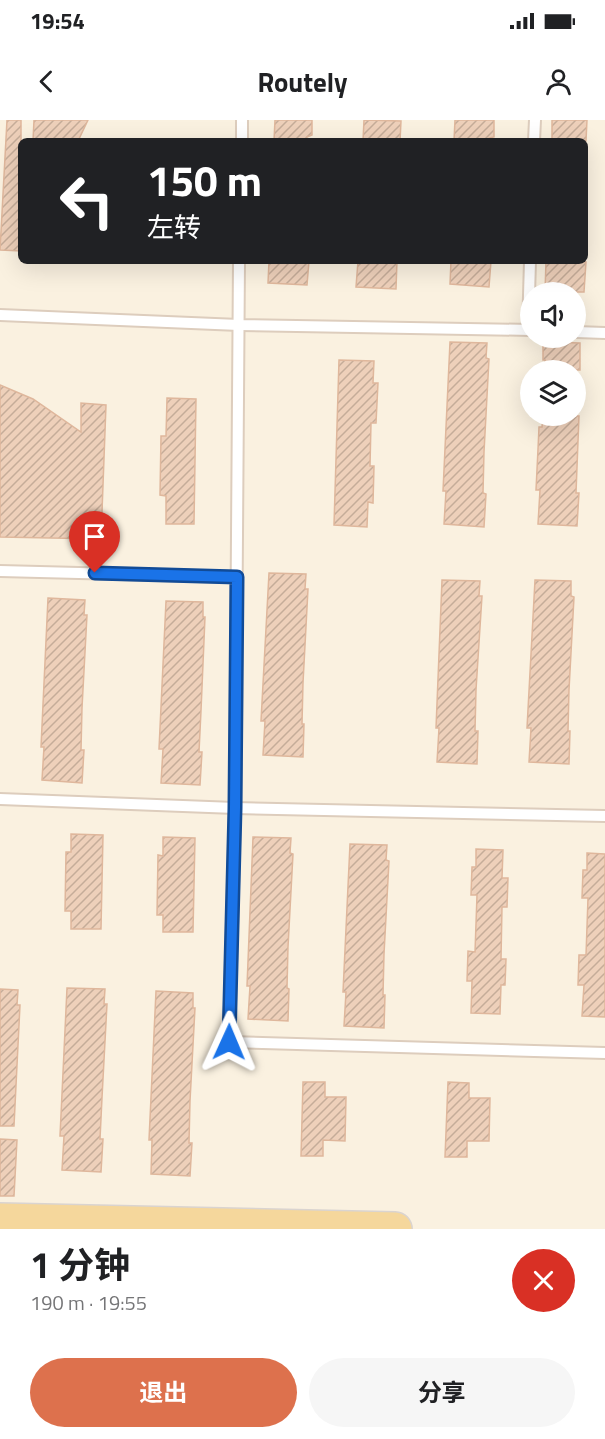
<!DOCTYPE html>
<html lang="zh">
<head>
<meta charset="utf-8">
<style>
	body { margin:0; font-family:"Titillium Web","Noto Sans SC",sans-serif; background:#f6f6f6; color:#202124; height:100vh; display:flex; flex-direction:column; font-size:22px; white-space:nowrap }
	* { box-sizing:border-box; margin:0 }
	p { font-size:20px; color:#757577 }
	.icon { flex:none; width:33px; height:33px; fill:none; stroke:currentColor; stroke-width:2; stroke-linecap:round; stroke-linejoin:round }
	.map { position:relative; height:1109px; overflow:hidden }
	.panel { display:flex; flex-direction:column; background:#fff; flex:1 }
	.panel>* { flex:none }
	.banner { position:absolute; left:18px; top:18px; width:570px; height:126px; border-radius:9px; box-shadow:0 6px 24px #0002; background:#202124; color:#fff; overflow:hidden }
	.tools { position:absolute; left:520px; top:162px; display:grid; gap:12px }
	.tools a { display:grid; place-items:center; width:66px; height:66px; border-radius:50%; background:#fff; box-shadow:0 6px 24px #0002; font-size:30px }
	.pin { position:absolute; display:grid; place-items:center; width:51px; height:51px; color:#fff; margin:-62px -26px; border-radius:50% 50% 50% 0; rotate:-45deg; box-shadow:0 0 6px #0007 }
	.pin .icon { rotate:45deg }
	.me { position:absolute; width:66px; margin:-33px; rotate:1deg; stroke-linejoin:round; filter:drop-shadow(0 0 4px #0008) }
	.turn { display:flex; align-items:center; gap:21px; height:126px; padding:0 30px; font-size:27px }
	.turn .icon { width:78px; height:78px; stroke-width:2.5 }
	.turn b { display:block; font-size:42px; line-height:51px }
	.round { display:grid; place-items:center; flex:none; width:63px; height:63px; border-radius:32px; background:#f6f6f6 }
	.summary { display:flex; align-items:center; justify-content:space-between; height:102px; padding:0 30px }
	h1 { font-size:36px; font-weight:700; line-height:45px }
	.cta { display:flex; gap:12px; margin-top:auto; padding:12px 30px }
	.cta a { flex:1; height:69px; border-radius:36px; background:#dd714d; color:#fff; font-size:24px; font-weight:700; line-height:69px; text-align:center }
	.cta a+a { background:#f6f6f6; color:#202124 }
	.status { display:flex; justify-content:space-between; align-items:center; height:42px; padding:0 30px; background:#fff; direction:ltr }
	.status svg { height:16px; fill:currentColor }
	header { display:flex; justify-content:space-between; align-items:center; height:78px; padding:0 30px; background:#fff; font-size:27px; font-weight:700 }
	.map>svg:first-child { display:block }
	.building { fill:url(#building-hatch); stroke:#dfb79c; stroke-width:1.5 }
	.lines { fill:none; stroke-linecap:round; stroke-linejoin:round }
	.lane-casing { stroke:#ddcdbd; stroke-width:14 }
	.primary-casing { stroke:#dad4d0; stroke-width:36 }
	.lane { stroke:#fff; stroke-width:10 }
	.primary { stroke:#f5d79c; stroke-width:33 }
	.route-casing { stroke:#114b97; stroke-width:15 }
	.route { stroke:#1a73e8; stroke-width:10 }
</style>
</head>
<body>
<div class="status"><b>19:54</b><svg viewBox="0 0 49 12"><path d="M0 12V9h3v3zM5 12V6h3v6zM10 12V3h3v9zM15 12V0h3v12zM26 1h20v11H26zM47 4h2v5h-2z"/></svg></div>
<header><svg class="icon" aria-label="back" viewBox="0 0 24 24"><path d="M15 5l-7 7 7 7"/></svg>Routely<svg class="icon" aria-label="person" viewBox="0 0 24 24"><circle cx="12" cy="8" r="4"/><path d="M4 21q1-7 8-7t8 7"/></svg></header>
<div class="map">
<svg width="605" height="1109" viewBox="0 0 605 1109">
	<defs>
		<pattern id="building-hatch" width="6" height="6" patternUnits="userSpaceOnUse" patternTransform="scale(1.5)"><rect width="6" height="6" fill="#eed0ba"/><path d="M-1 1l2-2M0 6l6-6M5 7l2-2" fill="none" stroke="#c5ac99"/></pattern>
	</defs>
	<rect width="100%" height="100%" fill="#faf1e0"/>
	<g class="building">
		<polygon points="7,0 21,0 21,131 0,130"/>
		<polygon points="34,0 88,0 78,21 33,21"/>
		<polygon points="275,0 312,0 312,15 307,17 307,21 274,21"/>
		<polygon points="364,0 401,1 400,21 363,21"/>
		<polygon points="455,0 494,0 494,17 489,18 489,21 454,21"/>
		<polygon points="552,0 587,0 586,21 552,21"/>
		<polygon points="269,141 309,141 307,165 268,163"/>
		<polygon points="358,141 397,141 396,169 356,167"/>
		<polygon points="451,141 491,141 489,167 450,164"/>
		<polygon points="546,141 586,142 584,172 545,172"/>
		<polygon points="450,222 487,223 486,238 489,239 484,332 483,373 486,374 484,407 444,404 446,371 443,371"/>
		<polygon points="543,222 580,223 580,250 545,250 545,240 543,240"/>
		<polygon points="339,240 374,241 373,263 378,263 376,303 371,303 370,346 374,346 373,383 368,382 367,407 334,405"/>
		<polygon points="0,265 33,279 81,312 81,283 106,285 101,419 0,417"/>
		<polygon points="167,278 196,279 194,404 166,404 166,376 160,375 161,316 166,316"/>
		<polygon points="543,296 579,296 576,373 579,373 577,406 538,404 540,370 536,370 538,329 539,307 542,307"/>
		<polygon points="269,453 306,454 305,469 308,469 303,563 302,604 304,604 303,637 263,635 265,601 261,601"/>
		<polygon points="442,460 480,461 479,476 482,476 476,570 475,611 478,611 477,644 437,642 439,608 436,608"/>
		<polygon points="535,460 571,461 571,476 574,477 569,570 568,611 570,611 569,644 529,642 531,608 527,608"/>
		<polygon points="48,478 85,480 84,495 87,495 82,588 81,630 84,630 82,663 42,660 44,627 41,627"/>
		<polygon points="166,481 203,482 203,497 205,497 201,591 199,632 202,632 200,665 161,663 163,629 159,629"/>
		<polygon points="71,714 103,715 101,809 71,809 71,791 65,791 66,732 71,732"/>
		<polygon points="163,717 195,718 193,812 163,812 163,795 157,795 158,735 163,736"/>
		<polygon points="253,717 291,718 290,733 293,734 288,827 287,868 289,869 288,901 248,899 250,866 247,866"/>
		<polygon points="350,724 387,725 386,740 389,741 384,834 383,875 385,875 384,908 344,906 346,872 343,872"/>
		<polygon points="476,729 503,730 502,758 508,758 507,787 502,787 501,839 506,839 505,865 501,865 500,894 471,893 472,861 467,861 468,831 475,832 477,775 471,775 472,747 476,747"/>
		<polygon points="587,733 605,734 605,897 582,896 584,865 578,865 579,835 586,835 588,778 582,778 583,750 587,750"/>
		<polygon points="67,868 105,869 104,884 107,884 102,978 100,1019 103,1019 101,1052 62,1050 64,1016 60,1016"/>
		<polygon points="0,869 18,870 17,885 20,885 14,1006 0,1006"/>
		<polygon points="156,871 193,873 193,888 195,888 190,981 189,1023 192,1023 190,1056 151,1054 152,1020 149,1020"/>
		<polygon points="303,962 325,962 325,977 346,977 345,1021 323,1020 323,1036 301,1036"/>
		<polygon points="448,962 469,963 469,978 490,978 489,1021 467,1021 467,1037 445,1037"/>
		<polygon points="0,1019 17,1020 14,1076 0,1076"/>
	</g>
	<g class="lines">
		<g class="lane-casing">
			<g id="lane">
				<polyline points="242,21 242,0"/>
				<polyline points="534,21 535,0"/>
				<polyline points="239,141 235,688 229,922 605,933"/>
				<polyline points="0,195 239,205 531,210"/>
				<polyline points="528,210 530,141"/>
				<polyline points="576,212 605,213"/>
				<polyline points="0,451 237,457"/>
				<polyline points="0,679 235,688 605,696"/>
			</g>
		</g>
		<g class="primary-casing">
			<polyline id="primary" points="0,1100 395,1109"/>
		</g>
		<use href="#lane" class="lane"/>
		<use href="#primary" class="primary"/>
	</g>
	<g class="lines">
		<g class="route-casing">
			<polyline id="route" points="95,453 237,457 235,688 229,922"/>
		</g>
		<use href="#route" class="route"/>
	</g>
</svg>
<div class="tools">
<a><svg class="icon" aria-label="sound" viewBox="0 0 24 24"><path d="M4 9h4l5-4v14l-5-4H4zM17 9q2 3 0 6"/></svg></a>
<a><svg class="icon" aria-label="layers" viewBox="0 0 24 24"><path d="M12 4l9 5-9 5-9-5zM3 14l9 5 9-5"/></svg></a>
</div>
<div class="pin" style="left:95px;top:453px;background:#d93025"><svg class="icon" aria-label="arrive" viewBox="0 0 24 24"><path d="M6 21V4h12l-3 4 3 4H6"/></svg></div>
<svg class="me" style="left:229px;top:922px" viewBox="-20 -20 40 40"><path d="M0-17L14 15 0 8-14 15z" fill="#1a73e8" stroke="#fff" stroke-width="4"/></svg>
<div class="banner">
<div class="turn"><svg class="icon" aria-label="left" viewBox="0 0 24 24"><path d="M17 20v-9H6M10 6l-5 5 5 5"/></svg><div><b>150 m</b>左转</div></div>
</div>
</div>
<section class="panel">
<div class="summary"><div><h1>1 分钟</h1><p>190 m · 19:55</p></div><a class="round" style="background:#d93025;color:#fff"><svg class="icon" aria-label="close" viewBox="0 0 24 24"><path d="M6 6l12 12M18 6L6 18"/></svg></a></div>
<div class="cta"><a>退出</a><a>分享</a></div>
</section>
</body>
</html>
